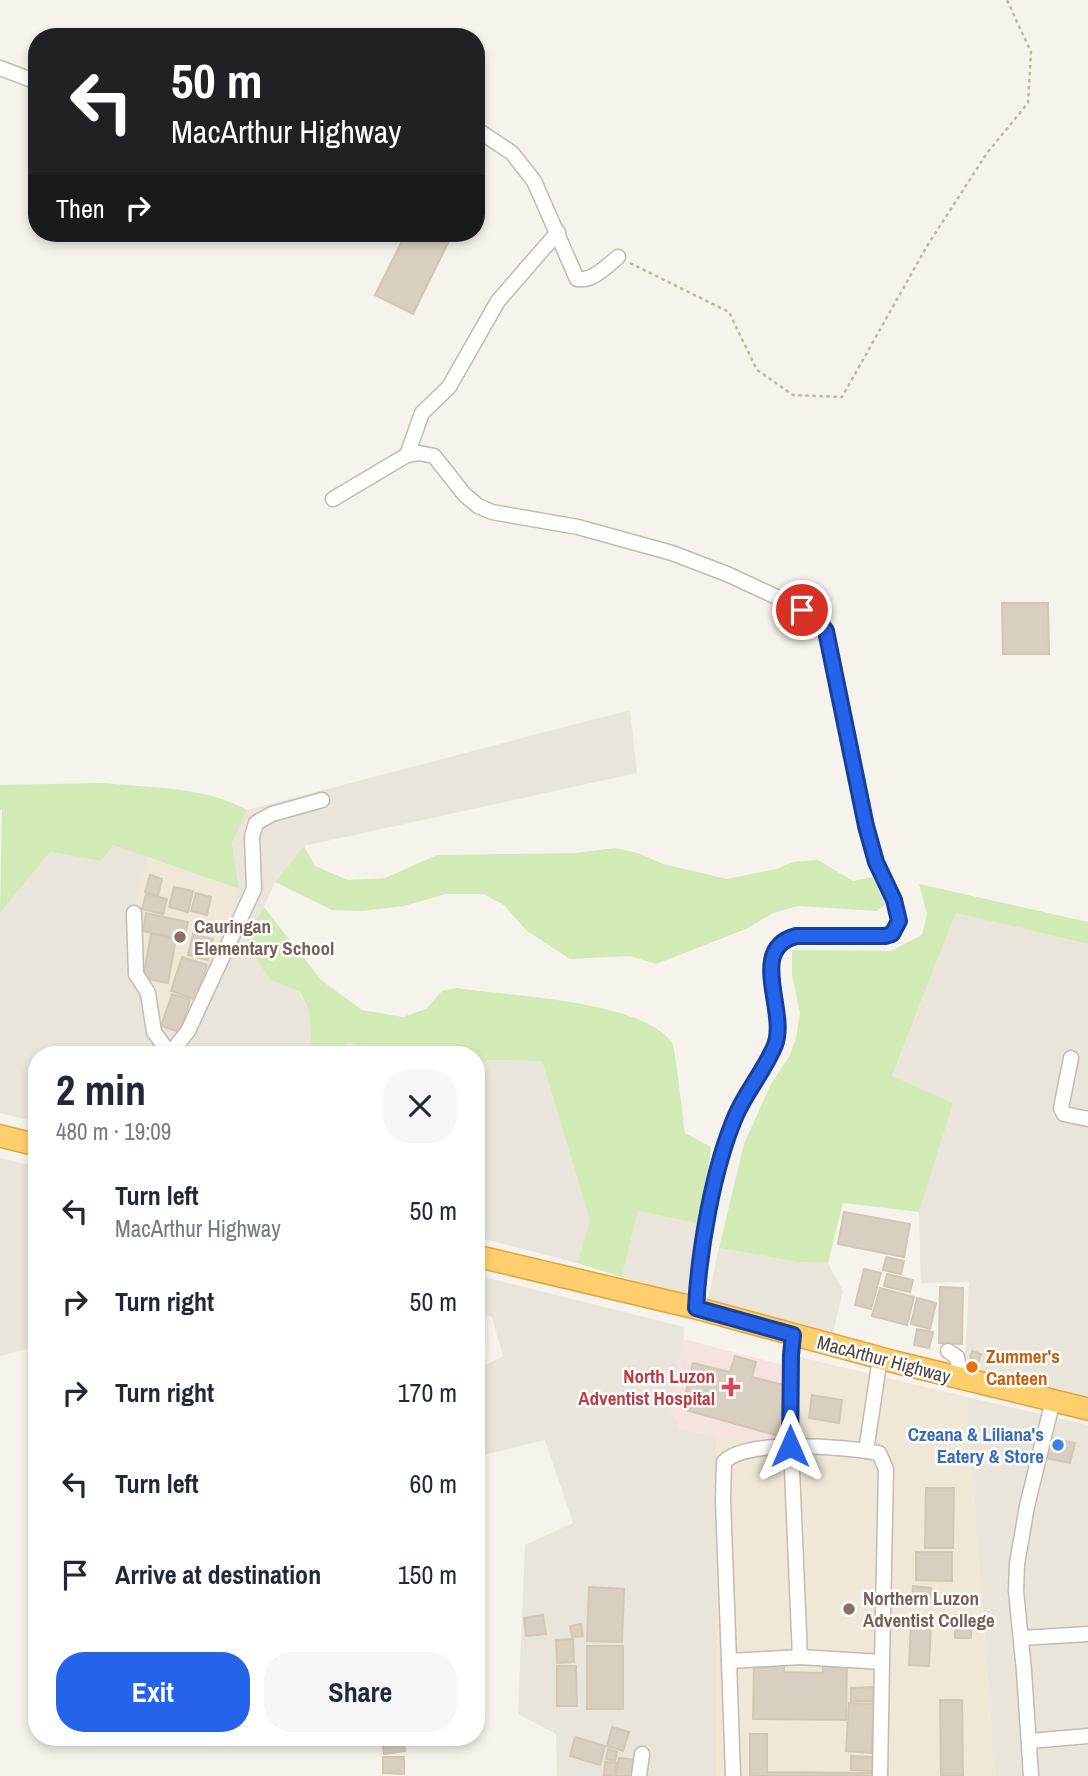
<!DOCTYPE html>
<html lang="en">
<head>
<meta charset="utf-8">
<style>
	body { margin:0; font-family:"Archivo Narrow",sans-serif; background:#f6f6f7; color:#1f2937; height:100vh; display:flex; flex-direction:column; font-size:26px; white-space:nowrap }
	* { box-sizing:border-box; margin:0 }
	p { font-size:23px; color:#747a83 }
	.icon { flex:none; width:38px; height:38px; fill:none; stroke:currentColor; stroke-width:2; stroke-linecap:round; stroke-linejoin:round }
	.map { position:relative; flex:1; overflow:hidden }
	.drawer { position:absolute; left:28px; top:1046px; width:457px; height:700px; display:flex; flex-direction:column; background:#fff; border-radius:28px; box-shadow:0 4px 10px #0003 }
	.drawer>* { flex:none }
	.banner { position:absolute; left:28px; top:28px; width:457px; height:214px; border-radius:28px; box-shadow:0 4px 10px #0003; background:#202124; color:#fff; overflow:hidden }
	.pin { position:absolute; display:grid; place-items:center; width:60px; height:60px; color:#fff; margin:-30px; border:4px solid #fff; border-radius:50%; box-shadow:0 2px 7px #0007 }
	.me { position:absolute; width:77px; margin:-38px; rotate:0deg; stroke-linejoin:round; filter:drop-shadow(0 0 5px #0008) }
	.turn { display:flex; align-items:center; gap:24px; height:147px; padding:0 28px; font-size:32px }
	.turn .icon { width:91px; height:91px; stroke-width:2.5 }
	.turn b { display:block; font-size:49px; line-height:60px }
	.then { display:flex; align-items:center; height:66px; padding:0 28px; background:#0003; gap:14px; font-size:26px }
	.round { display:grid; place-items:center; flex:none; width:74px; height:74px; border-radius:28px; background:#f6f6f7 }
	.summary { display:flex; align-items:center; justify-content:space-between; height:119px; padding:0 28px }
	h1 { font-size:42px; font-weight:700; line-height:52px }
	.button { display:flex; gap:14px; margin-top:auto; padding:14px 28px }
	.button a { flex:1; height:80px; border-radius:28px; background:#2563eb; color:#fff; font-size:28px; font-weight:700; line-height:80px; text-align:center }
	.button a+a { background:#f6f6f7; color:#1f2937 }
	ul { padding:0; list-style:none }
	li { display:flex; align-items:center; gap:21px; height:91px; padding:0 28px }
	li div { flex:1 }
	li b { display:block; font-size:26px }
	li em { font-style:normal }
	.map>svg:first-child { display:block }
	.residential { fill:#eae5da }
	.education { fill:#efe8d6 }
	.medical { fill:#f6e3e0 }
	.green { fill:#d2eab5 }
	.building { fill:#d8cfc1; stroke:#d3c7b4; stroke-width:2 }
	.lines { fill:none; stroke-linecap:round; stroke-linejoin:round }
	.minor-casing { stroke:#c2bbae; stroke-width:17 }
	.highway-casing { stroke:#e0a43c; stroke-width:24 }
	.path { stroke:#c4b79f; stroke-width:2.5; stroke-dasharray:3.5 3.5; stroke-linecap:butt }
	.minor { stroke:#fff; stroke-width:14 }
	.highway { stroke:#ffcf6e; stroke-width:21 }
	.route-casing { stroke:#184099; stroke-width:18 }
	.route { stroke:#2563eb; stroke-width:12 }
	.education-dot { fill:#8d6e63; stroke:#fff; stroke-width:2.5 }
	.food-dot { fill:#e8710a; stroke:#fff; stroke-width:2.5 }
	.health-dot { fill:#e0444e; stroke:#fff; stroke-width:2.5 }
	.shop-dot { fill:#3f7fe0; stroke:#fff; stroke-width:2.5 }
	.labels { text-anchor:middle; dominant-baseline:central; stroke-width:5; stroke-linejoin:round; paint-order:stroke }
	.education-label { font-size:19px; font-weight:bold; fill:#785e54; stroke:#fff; text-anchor:start }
	.food-label { font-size:19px; font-weight:bold; fill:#c56008; stroke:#fff; text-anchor:start }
	.street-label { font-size:19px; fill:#4b4439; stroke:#fff }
	.health-label { font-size:19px; font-weight:bold; fill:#be3a42; stroke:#fff; text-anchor:end }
	.shop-label { font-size:19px; font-weight:bold; fill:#366cbe; stroke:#fff; text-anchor:end }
</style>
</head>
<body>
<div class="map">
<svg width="1088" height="1776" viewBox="0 0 1088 1776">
	<rect width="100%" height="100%" fill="#f6f3ec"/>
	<g class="residential">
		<polygon points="630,710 637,773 304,846 275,882 264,907 246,935 271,979 299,992 309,1011 312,1055 37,1055 37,1122 0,1113 0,913 50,852 101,861 113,845 130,849 149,858 136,899 209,975 239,889 232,843 247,810"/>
		<polygon points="956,913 1088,944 1088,1402 964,1372 969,1282 921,1283 919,1212 952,1104 892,1077"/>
		<polygon points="345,1043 376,1045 449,1055 339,1055"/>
		<polygon points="476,1060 542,1061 590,1221 577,1263 476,1237"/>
		<polygon points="0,1158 37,1167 37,1346 0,1356"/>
		<polygon points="638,1211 701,1224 689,1297 622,1277"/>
		<polygon points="719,1248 797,1262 828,1263 843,1291 831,1341 707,1303"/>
		<polygon points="476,1275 684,1327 679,1428 716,1436 716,1776 557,1776 556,1734 518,1714 525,1545 573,1523 545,1440 483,1455 476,1431 476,1370 503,1356 492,1317 476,1312"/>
		<polygon points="967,1397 1088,1425 1088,1776 995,1776"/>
	</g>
	<g class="education">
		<polygon points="149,858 239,889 209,975 180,1032 154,1026 139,974 136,899"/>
		<polygon points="787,1354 967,1397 995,1776 716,1776 716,1436 788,1441"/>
	</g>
	<polygon class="medical" points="683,1339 787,1366 788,1442 716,1436 679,1428 670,1409"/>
	<g class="green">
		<path d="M102 783C150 788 204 786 247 810L232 843 239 889 113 845 101 861 50 852 0 913 2 810H0V785Z"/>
		<polygon points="304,846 315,866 348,880 385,878 437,855 575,853 615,848 638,853 663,864 727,879 777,869 793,862 818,860 853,881 873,877 885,905 877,911 798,906 773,913 746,929 656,964 630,956 570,959 527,931 504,905 483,894 446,894 404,906 362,911 332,910 275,882"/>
		<polygon points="919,884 1088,922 1088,944 956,913 892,1076 953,1103 919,1212 843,1203 828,1263 797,1262 719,1248 744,1144 770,1086 790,1055 796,1038 800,1013 792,975 792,950 891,951 922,935 927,914"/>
		<path d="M264 907 321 980 362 1010 403 1017 426 1009 442 991 457 988C508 996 643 1000 672 1043 676 1050 683 1120 685 1133L711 1147 701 1224 638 1211 622 1277 577 1263 590 1221 542 1061 476 1060V1055H449L346 1043 339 1055H312L309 1011 300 992 271 980 258 962 246 935Z"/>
	</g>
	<g class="building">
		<polygon points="476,169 483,172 476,187"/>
		<polygon points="406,233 453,233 413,314 375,295"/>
		<polygon points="1002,603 1048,603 1049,654 1003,654"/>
		<polygon points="150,875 162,879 158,896 145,892"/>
		<polygon points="174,887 193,891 188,912 169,907"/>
		<polygon points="196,893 211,897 207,915 191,911"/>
		<polygon points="146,894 167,899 163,914 142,909"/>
		<polygon points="146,913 188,922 184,940 143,931"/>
		<polygon points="151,934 176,939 168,983 143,978"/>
		<polygon points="193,934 213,939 208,960 188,955"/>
		<polygon points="182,957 207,965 196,1000 171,991"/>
		<polygon points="172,994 190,1000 180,1032 161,1026"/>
		<polygon points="844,1212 910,1224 904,1257 838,1244"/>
		<polygon points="886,1257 904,1261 901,1274 883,1270"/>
		<polygon points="864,1269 881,1273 871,1309 855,1305"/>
		<polygon points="887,1274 913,1280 910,1292 884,1286"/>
		<polygon points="940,1287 963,1288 962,1344 939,1343"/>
		<polygon points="880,1288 914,1297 907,1325 872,1316"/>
		<polygon points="917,1298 936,1303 930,1329 911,1324"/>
		<polygon points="917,1329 933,1332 929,1348 914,1345"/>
		<polygon points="972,1351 981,1354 975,1373 967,1371"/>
		<polygon points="735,1356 756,1362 752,1377 784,1385 786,1438 682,1409 693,1363 730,1372"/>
		<polygon points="812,1395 842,1400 839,1423 809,1418"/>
		<polygon points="1050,1438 1075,1443 1070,1463 1046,1458"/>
		<polygon points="926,1488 954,1488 953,1548 925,1548"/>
		<polygon points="916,1552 952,1552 952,1581 916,1580"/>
		<polygon points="913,1586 931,1588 930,1603 912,1601"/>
		<polygon points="589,1587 624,1589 622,1642 587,1641"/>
		<polygon points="543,1615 546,1634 526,1636 524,1618"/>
		<rect x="955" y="1615" width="16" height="23"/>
		<polygon points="911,1623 931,1624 929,1666 909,1665"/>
		<polygon points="581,1624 583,1636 572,1637 570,1626"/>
		<polygon points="573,1639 574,1662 557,1663 556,1640"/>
		<rect x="587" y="1646" width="36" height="63"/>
		<polygon points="754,1665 784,1665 784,1672 823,1673 823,1665 847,1665 846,1720 753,1719"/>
		<polygon points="557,1666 576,1666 577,1706 557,1706"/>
		<polygon points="873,1687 873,1701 851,1701 851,1688"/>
		<polygon points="940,1700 962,1700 963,1776 941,1776"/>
		<polygon points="849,1703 875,1704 871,1753 846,1751"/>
		<polygon points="612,1727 629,1732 623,1751 607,1746"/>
		<polygon points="750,1734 767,1734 767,1772 873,1773 873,1776 750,1776"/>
		<polygon points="575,1737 605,1746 600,1765 570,1756"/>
		<polygon points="382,1738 403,1738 405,1751 384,1754"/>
		<polygon points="608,1749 617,1752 615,1761 606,1759"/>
		<polygon points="851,1756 873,1757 873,1771 851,1770"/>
		<polygon points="383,1757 404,1757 404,1774 383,1773"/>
		<polygon points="619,1758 637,1760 635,1776 616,1776"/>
		<polygon points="605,1762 616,1763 615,1776 604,1775"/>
	</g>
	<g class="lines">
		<g class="minor-casing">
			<g id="minor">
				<polyline points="0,68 37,82"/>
				<path d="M476 129 512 153 534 181 577 279C592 282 607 266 618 257"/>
				<polyline points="407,455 422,413 449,387 498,301 558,232"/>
				<path d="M333 499 407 455 419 453 434 456 464 494 478 506 492 512 578 527 672 553 727 574 781 599 817 619 826 631 866 826 876 862 894 900 899 921 892 934 885 936H796C747 949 788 1011 775 1045 765 1070 746 1090 736 1115 712 1170 699 1249 696 1308"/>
				<polyline points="134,913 136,974 148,993 154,1032 170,1054"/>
				<polyline points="169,1055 188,1031 254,889 252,837 256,823 272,814 322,800"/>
				<polyline points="1071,1058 1061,1108 1064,1114 1088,1119"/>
				<polyline points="793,1335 791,1355 791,1446 800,1657"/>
				<polyline points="948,1351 957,1357 960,1379"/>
				<polyline points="866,1451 880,1358"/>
				<polyline points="1022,1638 1088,1634"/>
				<path d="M729 1661 723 1500 724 1462C746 1438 848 1447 879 1453L886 1469 882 1662"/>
				<polyline points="1030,1741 1088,1736"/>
				<polyline points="639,1776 642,1754"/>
				<polyline points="733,1776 729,1661 800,1657 882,1662 880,1776"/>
				<polyline points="1031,1776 1024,1671 1016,1591 1017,1564 1027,1506 1053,1400"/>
			</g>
		</g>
		<g class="highway-casing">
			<g id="highway">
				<polyline points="0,1136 37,1145"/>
				<polyline points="476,1256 696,1308 895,1362 1088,1409"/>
			</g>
		</g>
		<polyline class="path" points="630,263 729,312 757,370 793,395 842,397 927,246 987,153 1028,103 1031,52 1007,0"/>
		<use href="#minor" class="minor"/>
		<use href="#highway" class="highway"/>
	</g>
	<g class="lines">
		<g class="route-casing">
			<path id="route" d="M790 1446 791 1355 793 1335 696 1308C699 1251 713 1168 736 1115 747 1090 765 1070 775 1045 788 1011 747 949 796 936H885L892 934 899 921 894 900 876 862 866 826 826 631 817 619 802 610"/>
		</g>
		<use href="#route" class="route"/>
	</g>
	<g class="education-dot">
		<circle cx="180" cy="937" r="7"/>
		<circle cx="849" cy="1609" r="7"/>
	</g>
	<circle class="food-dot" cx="972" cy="1367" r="7"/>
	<path class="health-dot" d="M727.5 1376.5h7v7h7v7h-7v7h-7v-7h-7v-7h7z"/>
	<circle class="shop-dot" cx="1058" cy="1445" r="7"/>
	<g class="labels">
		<g class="education-label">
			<text x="194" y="926">Cauringan<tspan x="194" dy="22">Elementary School</tspan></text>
			<text x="863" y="1598">Northern Luzon<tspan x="863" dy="22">Adventist College</tspan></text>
		</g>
		<g class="food-label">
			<text x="986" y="1356">Zummer's<tspan x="986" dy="22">Canteen</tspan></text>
		</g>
		<g class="street-label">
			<text transform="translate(884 1359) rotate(15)">MacArthur Highway</text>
		</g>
		<g class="health-label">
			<text x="715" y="1376">North Luzon<tspan x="715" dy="22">Adventist Hospital</tspan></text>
		</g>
		<g class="shop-label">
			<text x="1044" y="1434">Czeana &amp; Liliana's<tspan x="1044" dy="22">Eatery &amp; Store</tspan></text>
		</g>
	</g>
</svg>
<div class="pin" style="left:802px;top:610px;background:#d93025"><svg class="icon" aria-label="arrive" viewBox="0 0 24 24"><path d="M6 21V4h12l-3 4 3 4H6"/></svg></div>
<svg class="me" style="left:790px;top:1446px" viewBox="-20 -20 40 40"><path d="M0-17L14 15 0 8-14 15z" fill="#2563eb" stroke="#fff" stroke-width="4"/></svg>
<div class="banner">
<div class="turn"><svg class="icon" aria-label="left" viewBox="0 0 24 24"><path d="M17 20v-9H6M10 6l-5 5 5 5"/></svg><div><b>50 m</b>MacArthur Highway</div></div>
<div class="then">Then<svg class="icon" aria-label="right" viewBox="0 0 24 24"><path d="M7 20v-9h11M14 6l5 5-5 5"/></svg></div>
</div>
<section class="drawer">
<div class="summary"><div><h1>2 min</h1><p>480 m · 19:09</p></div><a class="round"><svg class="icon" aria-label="close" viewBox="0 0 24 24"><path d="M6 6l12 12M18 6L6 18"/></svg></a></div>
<ul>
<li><svg class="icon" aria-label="left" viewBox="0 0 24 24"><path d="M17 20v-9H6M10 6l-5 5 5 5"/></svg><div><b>Turn left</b><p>MacArthur Highway</p></div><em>50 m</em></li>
<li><svg class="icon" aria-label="right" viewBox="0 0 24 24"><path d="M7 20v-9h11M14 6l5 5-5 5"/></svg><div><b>Turn right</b></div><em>50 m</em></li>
<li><svg class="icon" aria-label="right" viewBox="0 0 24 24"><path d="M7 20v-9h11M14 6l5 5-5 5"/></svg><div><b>Turn right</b></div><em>170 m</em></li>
<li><svg class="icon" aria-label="left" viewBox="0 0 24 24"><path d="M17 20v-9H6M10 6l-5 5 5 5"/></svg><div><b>Turn left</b></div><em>60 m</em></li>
<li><svg class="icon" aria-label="arrive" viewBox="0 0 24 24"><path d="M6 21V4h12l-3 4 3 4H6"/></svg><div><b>Arrive at destination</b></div><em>150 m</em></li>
</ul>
<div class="button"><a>Exit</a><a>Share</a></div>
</section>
</div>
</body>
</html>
